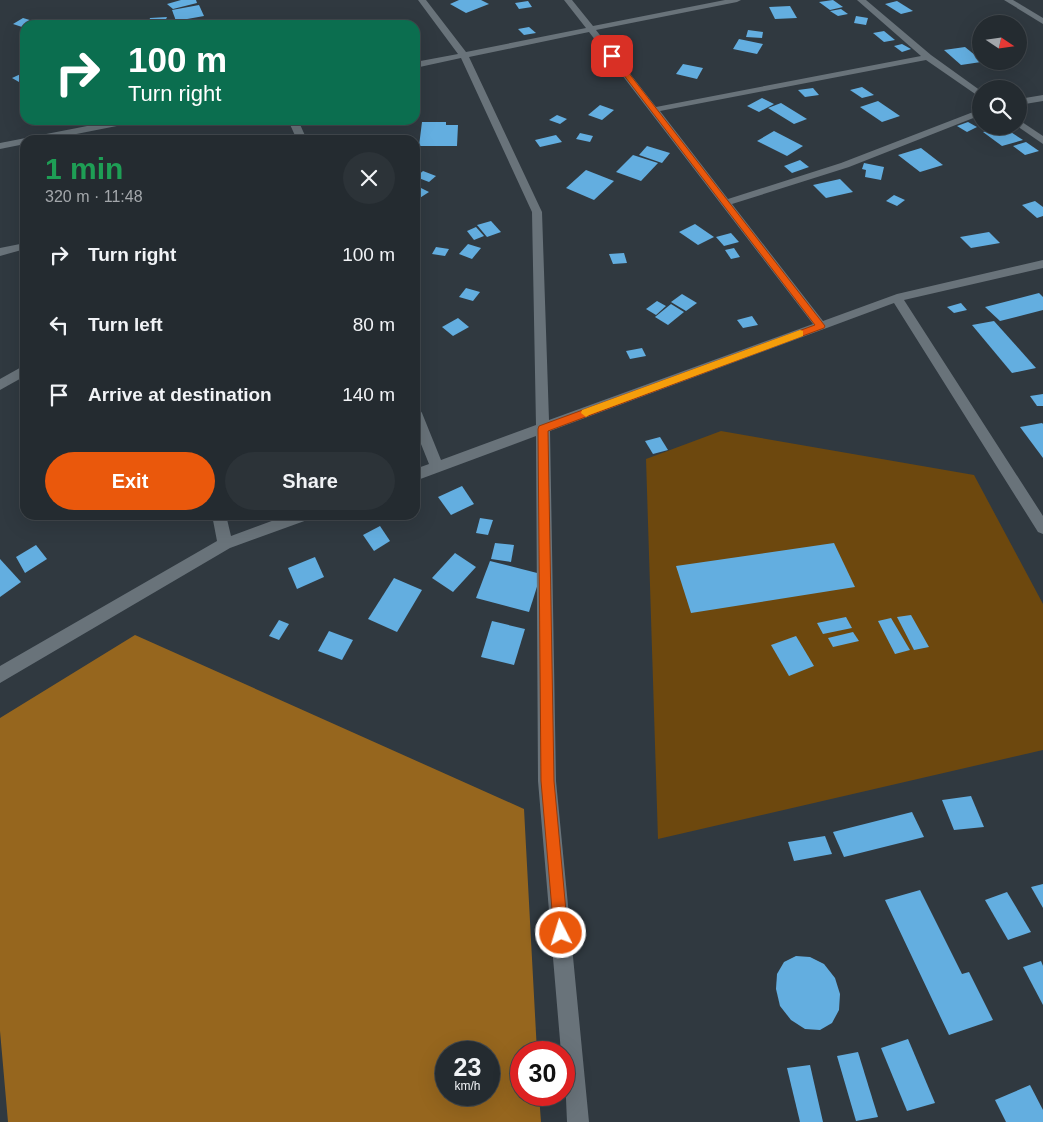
<!DOCTYPE html>
<html lang="en">
<head>
<meta charset="utf-8">
<style>
	body { margin:0; font-family:Helvetica,sans-serif; background:#2c3338; color:#f1f3f6; height:100vh; display:flex; flex-direction:column; font-size:19px; white-space:nowrap }
	* { box-sizing:border-box; margin:0 }
	p { font-size:16px; color:#a3a7ab }
	.icon { flex:none; width:28px; height:28px; fill:none; stroke:currentColor; stroke-width:2; stroke-linecap:round; stroke-linejoin:round }
	.map { position:relative; flex:1; overflow:hidden }
	.sheet { position:absolute; left:20px; top:135px; width:400px; height:385px; display:flex; flex-direction:column; background:#242b30; border-radius:15px; box-shadow:0 5px 20px #0002,0 0 0 1px #41474c }
	.sheet>* { flex:none }
	.guide { position:absolute; left:20px; top:20px; width:400px; height:105px; border-radius:15px; box-shadow:0 5px 20px #0002,0 0 0 1px #41474c; background:#0b6e4f; color:#fff; overflow:hidden }
	.needle { width:32px; rotate:103deg }
	.tools { position:absolute; left:972px; top:15px; display:grid; gap:10px }
	.tools a { display:grid; place-items:center; width:55px; height:55px; border-radius:50%; background:#242b30; box-shadow:0 5px 20px #0002,0 0 0 1px #41474c; font-size:25px }
	.speed { position:absolute; left:435px; top:1041px; display:flex; gap:10px; font-size:25px; font-weight:700; text-align:center }
	.speed>* { display:grid; place-content:center; width:65px; height:65px; border-radius:50%; background:#242b30; box-shadow:0 5px 20px #0002,0 0 0 1px #41474c; line-height:1 }
	.speed small { font-size:12px; font-weight:400 }
	.speed .limit { border:8px solid #d22; background:#fff; color:#111 }
	.pin { position:absolute; display:grid; place-items:center; width:42px; height:42px; color:#fff; margin:-21px; border-radius:10px; box-shadow:0 2px 8px #0006 }
	.me { position:absolute; width:55px; margin:-28px; rotate:355deg; stroke-linejoin:round; filter:drop-shadow(0 0 4px #0008) }
	.turn { display:flex; align-items:center; gap:18px; height:105px; padding:0 25px; font-size:22px }
	.turn .icon { width:65px; height:65px; stroke-width:2.5 }
	.turn b { display:block; font-size:35px; line-height:42px }
	.round { display:grid; place-items:center; flex:none; width:52px; height:52px; border-radius:26px; background:#2c3338 }
	.head { display:flex; align-items:center; justify-content:space-between; height:85px; padding:0 25px }
	h1 { font-size:30px; font-weight:700; line-height:38px; color:#1e9e55 }
	.button { display:flex; gap:10px; margin-top:auto; padding:10px 25px }
	.button a { flex:1; height:58px; border-radius:30px; background:#ea580c; color:#fff; font-size:20px; font-weight:700; line-height:58px; text-align:center }
	.button a+a { background:#2c3338; color:#f1f3f6 }
	ul { padding:0; list-style:none }
	li { display:flex; align-items:center; gap:15px; height:70px; padding:0 25px }
	li div { flex:1 }
	li b { display:block; font-size:19px }
	li em { font-style:normal }
	.map>svg:first-child { display:block }
	.green { fill:#6d480e }
	.forest { fill:#96661e; fill-rule:evenodd }
	.building { fill:#63aee0 }
	.lines { fill:none; stroke-linecap:round; stroke-linejoin:round }
	.minor { fill:#69737a; fill-rule:evenodd }
	.route { fill:#ea580c; stroke:#983908 }
	.slow { fill:#f59e0b }
</style>
</head>
<body>
<div class="map">
<svg width="1043" height="1122" viewBox="0 0 1043 1122">
	<rect width="100%" height="100%" fill="#303940"/>
	<polygon class="green" points="721,431 974,475 1043,604 1043,750 658,839 646,459"/>
	<path class="forest" d="M135 635 524 809 537 1052H521V1095H539L541 1122H8L0 1031V718ZM446 1052H489V1095H446Z"/>
	<g class="building">
		<polygon points="181,0 196,0 197,3 173,9 167,4"/>
		<polygon points="459,0 481,0 489,4 466,13 450,4"/>
		<polygon points="833,0 843,7 830,10 819,2"/>
		<polygon points="528,1 532,7 519,9 515,3"/>
		<polygon points="897,1 913,11 901,14 885,4"/>
		<polygon points="199,5 204,16 176,21 172,10"/>
		<polygon points="790,6 797,18 775,19 769,7"/>
		<polygon points="841,9 848,14 838,16 830,11"/>
		<polygon points="856,16 868,18 866,25 854,23"/>
		<polygon points="167,17 164,24 148,25 150,18"/>
		<polygon points="23,18 40,23 36,25 25,25 25,28 13,24"/>
		<rect x="376" y="21" width="19" height="4"/>
		<polygon points="529,27 536,33 524,35 518,29"/>
		<polygon points="748,30 763,32 762,38 746,37"/>
		<polygon points="884,31 895,40 884,42 873,33"/>
		<polygon points="739,39 763,44 757,54 733,49"/>
		<polygon points="902,44 911,49 902,52 894,46"/>
		<polygon points="965,47 981,60 981,62 961,65 944,50"/>
		<polygon points="683,64 703,68 697,79 676,74"/>
		<polygon points="25,72 25,80 19,82 12,78"/>
		<polygon points="862,87 874,95 862,98 850,90"/>
		<polygon points="813,88 819,95 805,97 798,90"/>
		<polygon points="762,98 774,104 759,112 747,106"/>
		<polygon points="878,101 900,116 882,122 860,107"/>
		<polygon points="781,103 807,119 794,124 768,108"/>
		<polygon points="600,105 614,110 602,120 588,115"/>
		<polygon points="557,115 567,119 560,124 549,120"/>
		<polygon points="422,122 446,122 446,125 458,125 457,146 419,146"/>
		<polygon points="968,122 977,127 967,132 957,126"/>
		<polygon points="1003,127 1023,140 1002,146 983,132"/>
		<polygon points="774,131 803,146 787,156 757,141"/>
		<polygon points="580,133 593,136 590,142 576,139"/>
		<polygon points="556,135 562,142 540,147 535,140"/>
		<polygon points="1026,142 1039,151 1025,155 1013,146"/>
		<polygon points="647,146 670,153 662,163 639,155"/>
		<polygon points="921,148 943,165 920,172 898,155"/>
		<polygon points="633,155 658,163 641,181 616,172"/>
		<polygon points="800,160 809,167 792,173 784,166"/>
		<polygon points="864,163 884,167 881,180 865,177 866,170 862,169"/>
		<polygon points="586,170 614,181 594,200 566,188"/>
		<polygon points="423,171 436,176 429,182 416,177"/>
		<polygon points="840,179 853,192 826,198 813,185"/>
		<polygon points="415,185 429,192 415,201"/>
		<polygon points="894,195 905,200 897,206 886,201"/>
		<polygon points="1035,201 1043,207 1043,216 1037,218 1022,205"/>
		<polygon points="491,221 501,232 487,237 477,225"/>
		<polygon points="695,224 714,237 698,245 679,232"/>
		<polygon points="476,227 484,236 474,240 467,231"/>
		<polygon points="989,232 1000,243 971,248 960,237"/>
		<polygon points="731,233 739,242 724,246 716,237"/>
		<polygon points="468,244 481,248 472,259 459,254"/>
		<polygon points="436,247 449,249 445,256 432,254"/>
		<polygon points="734,248 740,257 731,259 725,250"/>
		<polygon points="624,253 627,263 613,264 609,254"/>
		<polygon points="466,288 480,292 473,301 459,297"/>
		<polygon points="1039,293 1043,297 1043,310 1000,321 985,307"/>
		<polygon points="682,294 697,303 686,311 671,302"/>
		<polygon points="657,301 666,306 656,315 646,309"/>
		<polygon points="961,303 967,310 954,313 947,307"/>
		<polygon points="671,304 684,312 668,325 655,317"/>
		<polygon points="752,316 758,325 743,328 737,320"/>
		<polygon points="458,318 469,327 453,336 442,327"/>
		<polygon points="994,321 1036,368 1012,373 972,325"/>
		<polygon points="642,348 646,356 630,359 626,351"/>
		<polygon points="1043,394 1043,406 1037,406 1030,396"/>
		<polygon points="1042,423 1043,424 1043,458 1020,427"/>
		<polygon points="660,437 668,450 653,454 645,441"/>
		<polygon points="462,486 474,504 451,515 438,497"/>
		<polygon points="480,518 493,520 488,535 476,533"/>
		<polygon points="380,526 390,541 374,551 363,535"/>
		<polygon points="495,543 514,545 511,562 491,559"/>
		<polygon points="834,543 855,587 691,613 676,566"/>
		<polygon points="36,545 47,559 25,573 16,557"/>
		<polygon points="455,553 476,567 453,592 432,578"/>
		<polygon points="315,557 324,577 297,589 288,568"/>
		<polygon points="0,559 21,582 0,597"/>
		<polygon points="490,561 541,574 529,612 476,598"/>
		<polygon points="394,578 422,590 397,632 368,619"/>
		<polygon points="911,615 929,647 914,650 897,617"/>
		<polygon points="846,617 852,628 823,634 817,623"/>
		<polygon points="891,618 910,650 895,654 878,621"/>
		<polygon points="279,620 289,624 279,640 269,636"/>
		<polygon points="492,621 525,629 514,665 481,657"/>
		<polygon points="329,631 353,640 342,660 318,651"/>
		<polygon points="853,632 859,641 833,647 828,638"/>
		<polygon points="796,636 814,666 789,676 771,645"/>
		<polygon points="971,796 984,827 954,830 942,800"/>
		<polygon points="912,812 924,837 844,857 833,832"/>
		<polygon points="825,836 832,854 794,861 788,842"/>
		<polygon points="1043,884 1043,908 1031,887"/>
		<polygon points="920,890 962,974 969,972 993,1020 949,1035 885,900"/>
		<polygon points="1007,892 1031,932 1008,940 985,900"/>
		<polygon points="796,956 810,957 824,964 835,978 840,994 839,1010 832,1023 820,1030 805,1029 791,1020 780,1006 776,989 777,974 784,962"/>
		<polygon points="1041,961 1043,966 1043,1005 1023,967"/>
		<polygon points="908,1039 935,1103 907,1111 881,1048"/>
		<polygon points="858,1052 878,1117 856,1121 837,1056"/>
		<polygon points="810,1065 823,1122 800,1122 787,1068"/>
		<polygon points="1030,1085 1043,1110 1043,1122 1006,1122 995,1100"/>
	</g>
	<g class="lines">
		<g class="minor">
			<path d="M418 0H426L466 52 586 28 564 0H572L593 26 725 0H741L737 2 596 30 656 107 921 56 857 0H866L931 55 981 91V98L926 60 660 111 728 199 841 163 981 109V115L849 167 732 204 823 321 897 294 1043 260V268L904 300 1043 516V534L1038 532 894 303 550 431 556 781 589 1122H567L564 1052H561L538 781 536 436 415 481V469L429 464 415 429V408L420 410 422 413 441 460 536 425 532 212 461 58 415 68V62L458 54ZM589 32 813 324 549 420 542 212 469 57Z"/>
			<polygon points="1004,0 1013,0 1043,18 1043,24"/>
			<polygon points="1043,95 1043,101 1019,105 1019,99"/>
			<polygon points="118,120 137,120 132,123 46,140 25,140 25,144 0,149 0,143"/>
			<polygon points="288,120 298,120 307,140 297,140"/>
			<polygon points="1019,120 1043,136 1043,144 1017,126"/>
			<polygon points="25,243 25,249 0,256 0,248"/>
			<polygon points="25,365 25,376 0,390 0,379"/>
			<polygon points="212,515 226,515 231,536 288,515 312,515 310,519 230,548 0,683 0,666 217,541"/>
		</g>
	</g>
	<polygon class="route" points="610,54 614,54 825,326 824,328 548,431 554,781 568,933 566,938 561,940 556,938 554,933 541,781 538,429 539,426 815,325 610,57"/>
	<polygon class="slow" points="800,330 803,331 803,336 589,415 586,417 581,413 582,410"/>
</svg>
<div class="tools">
<a><svg class="needle" viewBox="-14 -14 28 28"><path d="M0-13l5 13h-10z" fill="#e53935"/><path d="M0 13l5-13h-10z" fill="#a3a7ab"/></svg></a>
<a><svg class="icon" aria-label="search" viewBox="0 0 24 24"><circle cx="10" cy="10" r="6"/><path d="M15 15l6 6"/></svg></a>
</div>
<div class="speed"><div>23<small>km/h</small></div><div class="limit">30</div></div>
<div class="pin" style="left:612px;top:56px;background:#d93025"><svg class="icon" aria-label="arrive" viewBox="0 0 24 24"><path d="M6 21V4h12l-3 4 3 4H6"/></svg></div>
<svg class="me" style="left:561px;top:933px" viewBox="-20 -20 40 40"><circle r="17" fill="#ea580c" stroke="#fff" stroke-width="3"/><path d="M0-11L8 9 0 5-8 9z" fill="#fff"/></svg>
<div class="guide">
<div class="turn"><svg class="icon" aria-label="right" viewBox="0 0 24 24"><path d="M7 20v-9h11M14 6l5 5-5 5"/></svg><div><b>100 m</b>Turn right</div></div>
</div>
<section class="sheet">
<div class="head"><div><h1>1 min</h1><p>320 m · 11:48</p></div><a class="round"><svg class="icon" aria-label="close" viewBox="0 0 24 24"><path d="M6 6l12 12M18 6L6 18"/></svg></a></div>
<ul>
<li><svg class="icon" aria-label="right" viewBox="0 0 24 24"><path d="M7 20v-9h11M14 6l5 5-5 5"/></svg><div><b>Turn right</b></div><em>100 m</em></li>
<li><svg class="icon" aria-label="left" viewBox="0 0 24 24"><path d="M17 20v-9H6M10 6l-5 5 5 5"/></svg><div><b>Turn left</b></div><em>80 m</em></li>
<li><svg class="icon" aria-label="arrive" viewBox="0 0 24 24"><path d="M6 21V4h12l-3 4 3 4H6"/></svg><div><b>Arrive at destination</b></div><em>140 m</em></li>
</ul>
<div class="button"><a>Exit</a><a>Share</a></div>
</section>
</div>
</body>
</html>
